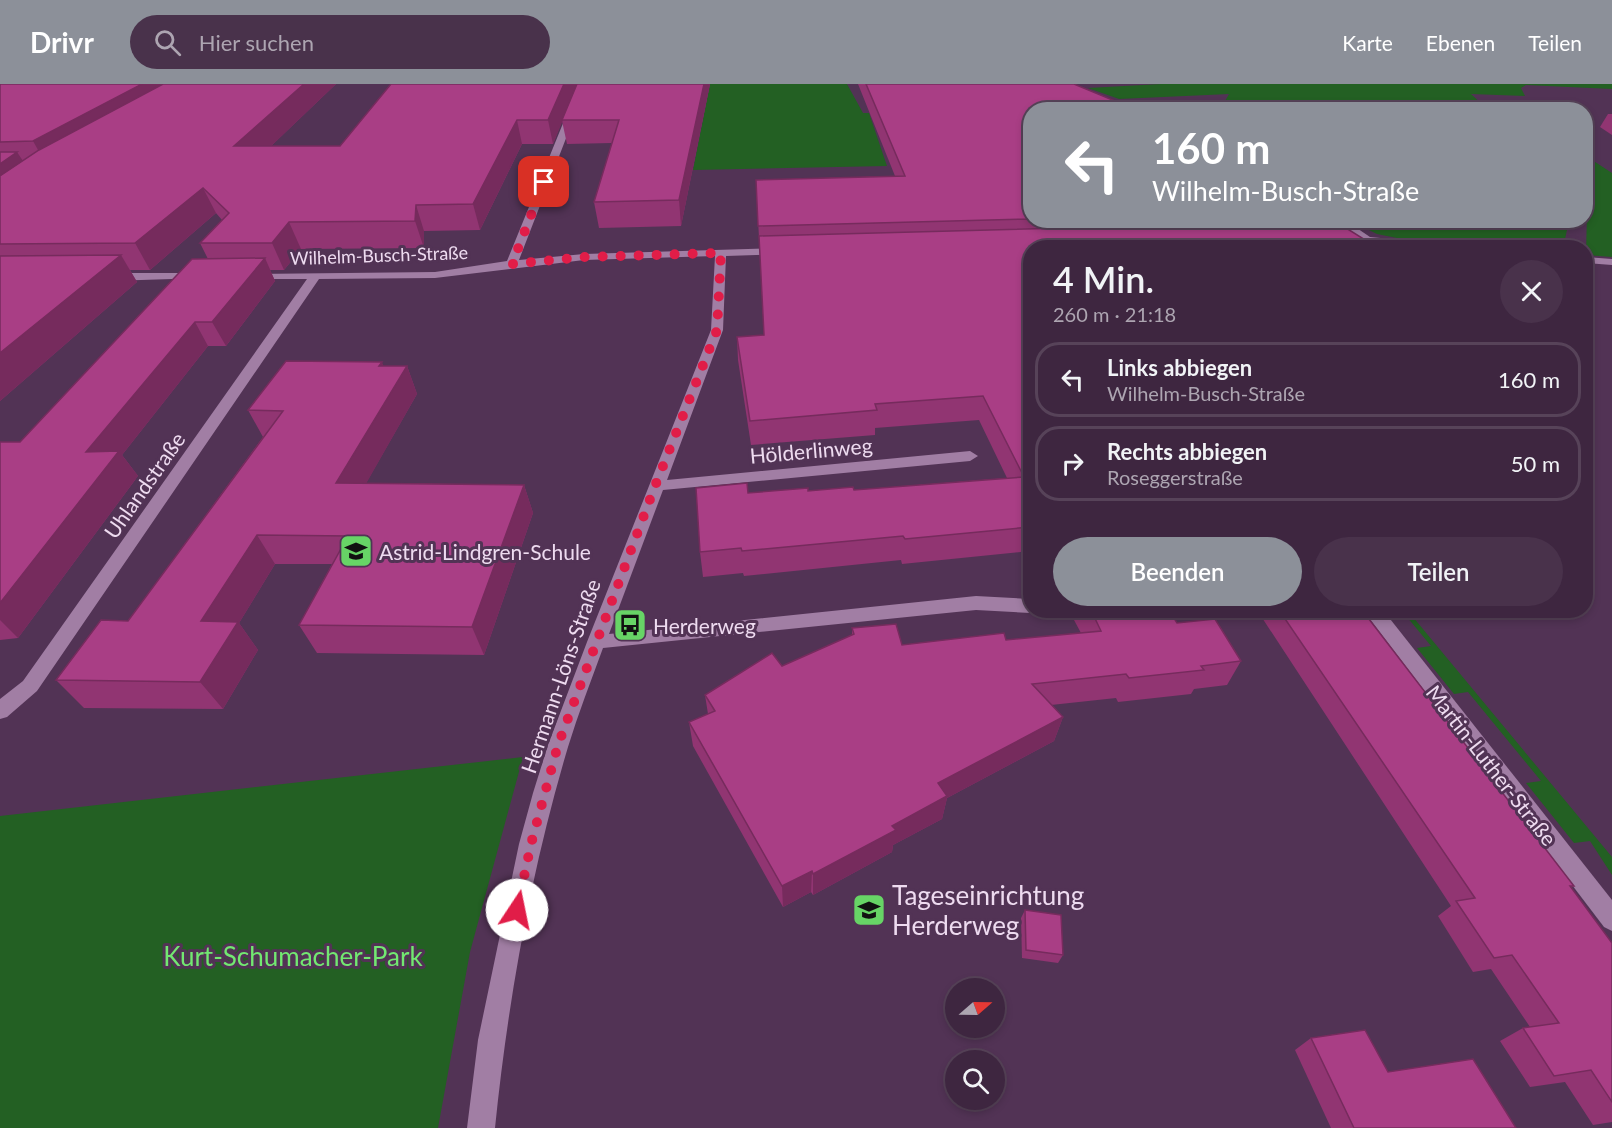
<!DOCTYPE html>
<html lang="de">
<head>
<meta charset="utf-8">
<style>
	body { margin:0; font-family:Lato,sans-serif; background:#49324b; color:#f1f3f6; height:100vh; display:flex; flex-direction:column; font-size:22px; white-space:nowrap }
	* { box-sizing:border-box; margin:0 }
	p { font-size:20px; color:#ada5b1 }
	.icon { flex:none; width:33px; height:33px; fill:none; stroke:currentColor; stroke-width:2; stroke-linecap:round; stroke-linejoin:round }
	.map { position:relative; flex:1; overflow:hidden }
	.drawer { position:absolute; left:1023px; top:156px; width:570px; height:378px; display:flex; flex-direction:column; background:#3e2640; border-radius:24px; box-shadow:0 3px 9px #0003,0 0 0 2px #574359 }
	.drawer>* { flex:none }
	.hud { position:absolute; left:1023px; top:18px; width:570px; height:126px; border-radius:24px; box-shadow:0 3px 9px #0003,0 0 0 2px #574359; background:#8c9099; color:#fff; overflow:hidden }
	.needle { width:39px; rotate:70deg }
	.fabs { position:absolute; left:945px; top:894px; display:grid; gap:12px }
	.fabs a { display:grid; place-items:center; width:60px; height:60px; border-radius:50%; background:#3e2640; box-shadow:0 3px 9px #0003,0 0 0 2px #574359; font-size:30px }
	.pin { position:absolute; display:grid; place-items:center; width:51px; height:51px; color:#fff; margin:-26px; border-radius:12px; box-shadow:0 3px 9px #0006 }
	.me { position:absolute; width:66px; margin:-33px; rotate:11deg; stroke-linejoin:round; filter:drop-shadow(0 0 4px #0008) }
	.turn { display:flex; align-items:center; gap:21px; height:126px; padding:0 30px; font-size:27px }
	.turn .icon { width:78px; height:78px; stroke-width:2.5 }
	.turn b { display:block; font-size:42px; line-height:51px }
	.round { display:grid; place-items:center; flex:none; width:63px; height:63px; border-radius:32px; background:#49324b }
	.head { display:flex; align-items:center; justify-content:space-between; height:102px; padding:0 30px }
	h1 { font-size:36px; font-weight:600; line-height:45px }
	.button { display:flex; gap:12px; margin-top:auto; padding:12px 30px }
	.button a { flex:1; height:69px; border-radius:36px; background:#8c9099; color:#fff; font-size:24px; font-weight:600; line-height:69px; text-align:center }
	.button a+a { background:#49324b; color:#f1f3f6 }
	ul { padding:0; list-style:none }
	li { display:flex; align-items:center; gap:18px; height:75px; margin:0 12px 9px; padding:0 18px; border:3px solid #574359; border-radius:24px }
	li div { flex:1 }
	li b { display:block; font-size:22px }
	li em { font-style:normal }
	header { display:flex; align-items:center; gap:36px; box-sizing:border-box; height:84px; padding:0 30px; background:#8c9099; color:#fff }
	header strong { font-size:28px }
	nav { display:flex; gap:33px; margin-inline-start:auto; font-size:21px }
	.search { width:420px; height:54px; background:#49324b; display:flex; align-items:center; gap:15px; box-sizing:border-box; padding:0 21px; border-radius:33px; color:#ada5b1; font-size:22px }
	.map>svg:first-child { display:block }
	.green { fill:#236023 }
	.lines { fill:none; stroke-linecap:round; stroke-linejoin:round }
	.minor { fill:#a17ea4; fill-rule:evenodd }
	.wall { fill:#913572 }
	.shaded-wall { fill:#762b5d }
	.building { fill:#a93e85; stroke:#762b5d; stroke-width:1.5 }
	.route { stroke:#e11d48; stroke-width:10; stroke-dasharray:0 18 }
	.labels { text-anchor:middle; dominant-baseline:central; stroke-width:6; stroke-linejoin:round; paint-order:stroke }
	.far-street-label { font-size:18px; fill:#eedbf0; stroke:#523355 }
	.street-label { font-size:21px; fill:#eedbf0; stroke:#523355 }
	.poi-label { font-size:21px; fill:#eedbf0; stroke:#523355; text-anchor:start }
	.near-poi-label { font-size:26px; fill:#eedbf0; stroke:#523355; text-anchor:start }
	.near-park-label { font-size:26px; fill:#72e871; stroke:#523355 }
</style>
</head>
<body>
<header>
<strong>Drivr</strong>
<div class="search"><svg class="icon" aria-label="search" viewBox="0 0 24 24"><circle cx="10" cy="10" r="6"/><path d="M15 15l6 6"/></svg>Hier suchen</div>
<nav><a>Karte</a><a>Ebenen</a><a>Teilen</a></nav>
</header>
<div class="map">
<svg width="1612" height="1044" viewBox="0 0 1612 1044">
	<rect width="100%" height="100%" fill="#523355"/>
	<g class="green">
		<polygon points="710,0 847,0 863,29 869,29 887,82 693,86"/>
		<polygon points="1161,0 1612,0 1612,5 1526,1 1521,4 1525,12 1471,10 1487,25 1220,26 1229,10 1119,15 1088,4"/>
		<polygon points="1586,72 1612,89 1612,173 1586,171 1587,128 1594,122 1594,114 1586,105"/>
		<polygon points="1351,137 1569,137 1563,164 1499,163 1397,154 1377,150"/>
		<polygon points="1402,527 1408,527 1612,773 1612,791 1590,757 1574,759 1526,699 1541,697 1468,608 1454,610 1417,564 1431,562"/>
		<polygon points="523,673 470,868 438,1044 0,1044 0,732"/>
	</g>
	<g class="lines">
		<g class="minor">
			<path d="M579 0H587L519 176 584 170 783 164 789 167 783 170 726 172 723 246 667 396 970 367 978 372 970 377 663 406 609 550 976 512 1030 515V526H1036L1030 529 976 526 603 564C591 597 578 630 568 663 531 787 508 916 495 1044H467L478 956 519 760 533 709 548 661 587 558 711 246 715 172 584 176 435 194 319 195 37 607 7 633 0 635V615L23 597 307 195H248L244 194V190L435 188 507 177Z"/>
			<polygon points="1332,136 1345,136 1370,153 1455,161 1460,164 1416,164 1341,156 1337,155 1337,151 1354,151"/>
			<polygon points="1586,173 1612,175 1612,181 1586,179"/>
			<polygon points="199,189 203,190 203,194 110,197 104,193 110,189"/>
			<path d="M1065 526H1133L1130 531C1116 535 1075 543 1065 526Z"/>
			<polygon points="1363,526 1383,526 1612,816 1612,847 1604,843"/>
		</g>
	</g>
	<g class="wall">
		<polygon points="0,0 336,0 271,62 340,62 710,0 681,142 599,144 594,118 612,59 567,60 562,37 553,60 522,60 480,146 424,147 424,164 301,165 284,186 270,186 275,197 226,262 208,262 122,371 138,392 18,554 0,556 0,358 20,358 208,175 200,159 222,136 216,129 150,186 130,186 137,198 0,317"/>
		<polygon points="858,0 1074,0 1122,20 1150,26 1030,26 1030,136 1313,136 1030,164 1030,467 902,480 901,476 744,492 743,489 703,493 700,468 748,409 854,406 1007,394 979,336 875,344 875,351 751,361 738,276 737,253 764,251 756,96 895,92"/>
		<polygon points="1608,30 1612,30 1612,51 1600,43"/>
		<polygon points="383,282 407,282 417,310 366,399 524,401 533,429 484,571 317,569 299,541 332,480 275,480 239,539 258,566 223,625 84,624 56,596 128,537 263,353 248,326"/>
		<polygon points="1077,526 1169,526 1177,539 1241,577 1227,601 1194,605 1191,610 1118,618 1116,614 1051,621 1063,633 1054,657 947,714 942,735 893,761 892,768 813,811 811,808 783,823 693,662 689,638 708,630 705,611 782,582 852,551 852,544 902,561 1006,556 1081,549 1074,536"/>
		<polygon points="1257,526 1362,526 1574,802 1571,804 1612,859 1612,1038 1593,1041 1565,998 1530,1003 1500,957 1523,944 1530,943 1491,885 1473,888 1438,832 1451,822"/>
		<polygon points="1025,826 1063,871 1058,879 1022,874 1021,834"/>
		<polygon points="1311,954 1388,988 1516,1044 1331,1044 1295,966"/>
	</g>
	<g class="shaded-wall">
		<polygon points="142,0 193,0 47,82 33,57"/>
		<polygon points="304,0 336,0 245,87 234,62"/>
		<polygon points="564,0 578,0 553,60 548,36"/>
		<polygon points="704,0 710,0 681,142 679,116"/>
		<polygon points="517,36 522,60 480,146 473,120"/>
		<polygon points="17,68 33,92 0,116 0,80"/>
		<polygon points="203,104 216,129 150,186 135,159"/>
		<polygon points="416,121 424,147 424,164 415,137"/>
		<polygon points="289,138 301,165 284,186 272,159"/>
		<polygon points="121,171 137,198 0,317 0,269"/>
		<polygon points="265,174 275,197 226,262 212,238"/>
		<polygon points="195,238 208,262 122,371 138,392 18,554 0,536 0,519 86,368"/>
		<polygon points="382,278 393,305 407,282 417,310 350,428 336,399 379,282"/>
		<polygon points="524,401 533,429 484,571 472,543"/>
		<polygon points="257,451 275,480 239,539 258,566 223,625 200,598 201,537"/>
		<polygon points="1063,633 1054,657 947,714 942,735 893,761 892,768 813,811 813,790 892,742 938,699"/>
		<polygon points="812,787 811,808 783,823 782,802"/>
	</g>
	<g class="building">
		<polygon points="0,0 142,0 33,57 0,58"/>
		<polygon points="163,0 304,0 234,62 340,62 391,0 564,0 548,36 517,36 473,120 416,121 415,137 289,138 272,159 200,159 229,129 203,104 135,159 0,160 0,92 39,66"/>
		<polygon points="577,0 704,0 679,116 594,118 619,36 562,36"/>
		<polygon points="866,0 1074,0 1122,20 1133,17 1150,26 1030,26 1030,135 758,142 756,96 905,92"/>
		<polygon points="0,68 17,68 0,80"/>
		<polygon points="1326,137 1335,137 1378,164 1030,164 1030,329 1028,329 1030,335 1030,443 905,455 903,452 742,467 741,464 700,468 696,404 747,399 748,409 808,404 808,407 853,403 854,406 1024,393 983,312 875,320 877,326 750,337 737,253 764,251 759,152"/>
		<polygon points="121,171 0,269 0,172"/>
		<polygon points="265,174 212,238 195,238 86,368 119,367 0,519 0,358 20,358 192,175"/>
		<polygon points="286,277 382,278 379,282 407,282 336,399 524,401 472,543 299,541 348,452 257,451 201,537 238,538 200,598 56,596 101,536 128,537 283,327 248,326"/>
		<polygon points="1091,526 1169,526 1177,539 1215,535 1241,577 1201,582 1204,586 1129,594 1126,590 1032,600 1063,633 938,699 947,712 892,742 896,746 813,790 812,787 782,802 689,638 715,627 705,611 772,569 782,582 854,550 852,544 896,540 902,561 1004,549 1006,556 1101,547"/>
		<polygon points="1279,526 1362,526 1574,802 1570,802 1612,859 1612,1018 1591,986 1554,992 1523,944 1559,939 1512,871 1494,874 1456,817 1475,814"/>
		<polygon points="1025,826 1061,831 1063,871 1026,866"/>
		<polygon points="1365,946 1388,988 1473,975 1516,1044 1354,1044 1311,954"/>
	</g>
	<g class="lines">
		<polyline class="route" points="517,826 531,760 558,661 655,402 717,246 721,169 584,173 512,180 544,98"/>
	</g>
	<defs>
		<g id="school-square" transform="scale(1.725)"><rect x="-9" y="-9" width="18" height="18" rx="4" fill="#67d466" stroke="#523355"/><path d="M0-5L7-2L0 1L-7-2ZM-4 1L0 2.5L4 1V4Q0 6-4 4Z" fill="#111"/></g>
		<g id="bus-square" transform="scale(1.725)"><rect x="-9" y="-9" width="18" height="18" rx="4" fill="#67d466" stroke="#523355"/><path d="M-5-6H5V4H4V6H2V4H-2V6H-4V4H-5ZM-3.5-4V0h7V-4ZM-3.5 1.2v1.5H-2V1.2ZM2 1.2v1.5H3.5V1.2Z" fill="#111"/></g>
	</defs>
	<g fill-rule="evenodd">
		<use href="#school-square" x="356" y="467"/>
		<use href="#bus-square" x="630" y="541"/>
		<use href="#school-square" x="869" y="826"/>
	</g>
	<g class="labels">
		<g class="far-street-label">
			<text transform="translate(379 171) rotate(-2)">Wilhelm-Busch-Straße</text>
		</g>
		<g class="street-label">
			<text transform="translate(811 366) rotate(-5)">Hölderlinweg</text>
			<text transform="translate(144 401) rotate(-55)">Uhlandstraße</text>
			<text transform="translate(560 592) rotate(-71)">Hermann-Löns-Straße</text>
			<text transform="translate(1492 681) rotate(52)">Martin-Luther-Straße</text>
		</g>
		<g class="poi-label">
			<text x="379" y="467">Astrid-Lindgren-Schule</text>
			<text x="653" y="541">Herderweg</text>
		</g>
		<g class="near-poi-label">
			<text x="892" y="811">Tageseinrichtung<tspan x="892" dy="30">Herderweg</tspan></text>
		</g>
		<g class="near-park-label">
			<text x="293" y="872">Kurt-Schumacher-Park</text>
		</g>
	</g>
</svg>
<div class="fabs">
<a><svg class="needle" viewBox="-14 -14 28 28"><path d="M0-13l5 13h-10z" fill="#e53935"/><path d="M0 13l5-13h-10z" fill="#ada5b1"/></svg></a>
<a><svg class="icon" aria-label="search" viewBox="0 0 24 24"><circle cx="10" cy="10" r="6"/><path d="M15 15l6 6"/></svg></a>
</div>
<div class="pin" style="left:544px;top:98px;background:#d93025"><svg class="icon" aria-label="arrive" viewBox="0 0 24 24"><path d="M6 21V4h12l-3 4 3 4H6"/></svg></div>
<svg class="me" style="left:517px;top:826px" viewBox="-20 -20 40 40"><circle r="19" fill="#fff"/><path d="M0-13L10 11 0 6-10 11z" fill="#e11d48"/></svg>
<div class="hud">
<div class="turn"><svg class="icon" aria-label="left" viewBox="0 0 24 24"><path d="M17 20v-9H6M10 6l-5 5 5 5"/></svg><div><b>160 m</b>Wilhelm-Busch-Straße</div></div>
</div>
<section class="drawer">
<div class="head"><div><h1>4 Min.</h1><p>260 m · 21:18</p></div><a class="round"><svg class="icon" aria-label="close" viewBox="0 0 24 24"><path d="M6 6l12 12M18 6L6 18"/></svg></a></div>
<ul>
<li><svg class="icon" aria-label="left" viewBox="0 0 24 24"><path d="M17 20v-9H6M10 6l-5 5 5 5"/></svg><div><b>Links abbiegen</b><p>Wilhelm-Busch-Straße</p></div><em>160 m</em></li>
<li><svg class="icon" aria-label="right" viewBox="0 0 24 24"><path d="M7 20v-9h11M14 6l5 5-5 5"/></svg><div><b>Rechts abbiegen</b><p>Roseggerstraße</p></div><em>50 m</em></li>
</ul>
<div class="button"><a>Beenden</a><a>Teilen</a></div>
</section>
</div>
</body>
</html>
